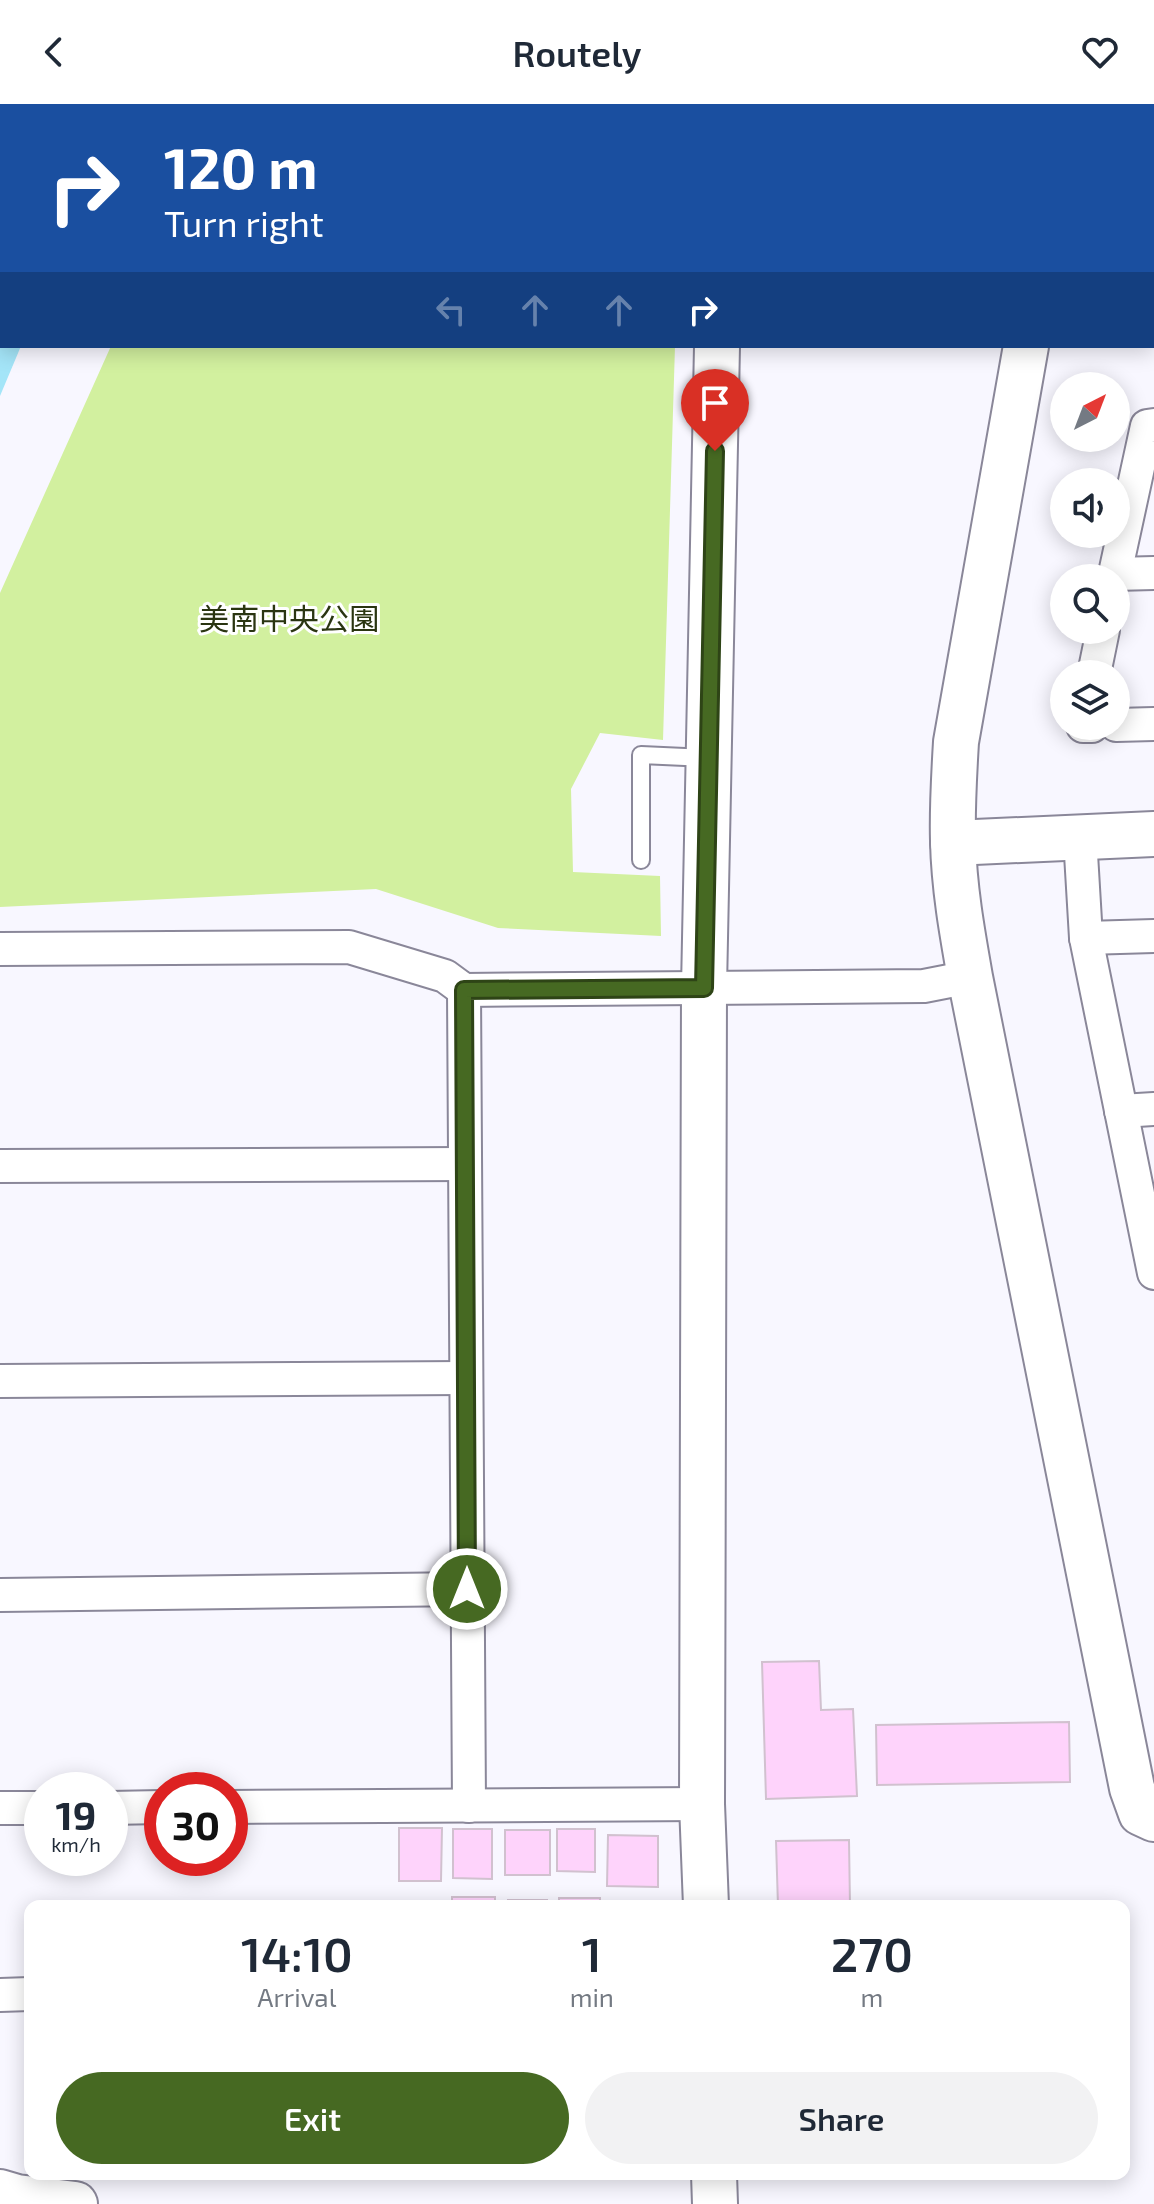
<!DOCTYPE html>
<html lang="en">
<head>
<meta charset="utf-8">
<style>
	body { margin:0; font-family:"Exo 2","Noto Sans JP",sans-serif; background:#f2f2f3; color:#1f2937; height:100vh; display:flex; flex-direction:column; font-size:30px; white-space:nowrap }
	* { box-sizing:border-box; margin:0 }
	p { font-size:26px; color:#747a83 }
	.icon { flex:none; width:44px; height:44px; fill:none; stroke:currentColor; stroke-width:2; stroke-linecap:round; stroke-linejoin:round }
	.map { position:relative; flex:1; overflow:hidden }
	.sheet { position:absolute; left:24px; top:1796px; width:1106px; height:280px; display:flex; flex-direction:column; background:#fff; border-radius:16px; box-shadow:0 4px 20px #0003 }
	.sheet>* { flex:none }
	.top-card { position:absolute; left:0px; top:0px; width:1154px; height:244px; box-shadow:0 4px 20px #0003; background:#1a4fa0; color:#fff; overflow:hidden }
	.needle { width:52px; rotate:42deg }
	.controls { position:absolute; left:1050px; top:268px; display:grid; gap:16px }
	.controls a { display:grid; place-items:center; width:80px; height:80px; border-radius:50%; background:#fff; box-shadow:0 4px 20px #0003; font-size:40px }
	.speed { position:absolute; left:24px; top:1668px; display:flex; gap:16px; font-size:40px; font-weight:700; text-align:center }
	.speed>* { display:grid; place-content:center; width:104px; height:104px; border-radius:50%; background:#fff; box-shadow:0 4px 20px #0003; line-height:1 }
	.speed small { font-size:20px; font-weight:400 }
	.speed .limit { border:12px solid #d22; background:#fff; color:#111 }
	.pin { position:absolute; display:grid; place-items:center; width:68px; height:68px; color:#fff; margin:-82px -34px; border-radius:50% 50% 50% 0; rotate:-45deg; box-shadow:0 0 8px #0007 }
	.pin .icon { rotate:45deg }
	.me { position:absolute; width:88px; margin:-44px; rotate:0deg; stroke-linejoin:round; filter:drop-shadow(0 0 6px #0008) }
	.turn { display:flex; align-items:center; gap:28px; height:168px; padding:0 32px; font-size:36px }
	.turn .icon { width:104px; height:104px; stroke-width:2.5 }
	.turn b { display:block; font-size:56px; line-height:68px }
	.lanes { display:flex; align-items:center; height:76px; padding:0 32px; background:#0003; justify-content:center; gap:40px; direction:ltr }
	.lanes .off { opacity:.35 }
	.eta { display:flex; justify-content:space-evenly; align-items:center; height:136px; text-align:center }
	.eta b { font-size:48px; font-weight:600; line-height:56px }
	.action { display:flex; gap:16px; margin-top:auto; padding:16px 32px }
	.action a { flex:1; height:92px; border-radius:48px; background:#466922; color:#fff; font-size:32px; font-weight:600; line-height:92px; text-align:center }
	.action a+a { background:#f2f2f3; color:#1f2937 }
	header { display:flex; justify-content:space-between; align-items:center; height:104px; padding:0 32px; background:#fff; font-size:36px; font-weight:600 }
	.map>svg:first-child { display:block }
	.green { fill:#d2f09f }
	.water { fill:#a4e5f8 }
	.building { fill:#fed3fb; stroke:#d1c1cf; stroke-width:2 }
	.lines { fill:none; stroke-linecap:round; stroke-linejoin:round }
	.lane-casing { stroke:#8a8799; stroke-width:20 }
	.street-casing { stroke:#8a8799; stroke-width:36 }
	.secondary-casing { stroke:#8a8799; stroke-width:48 }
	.lane { stroke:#fff; stroke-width:16 }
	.street { stroke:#fff; stroke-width:32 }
	.secondary { stroke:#fff; stroke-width:44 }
	.route-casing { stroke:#2e4416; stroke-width:20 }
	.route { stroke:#466922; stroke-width:14 }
	.labels { text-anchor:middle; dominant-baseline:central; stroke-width:6; stroke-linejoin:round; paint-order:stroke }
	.park-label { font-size:30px; fill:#2a3511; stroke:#fff }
</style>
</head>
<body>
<header><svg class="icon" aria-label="back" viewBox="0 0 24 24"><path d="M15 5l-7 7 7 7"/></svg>Routely<svg class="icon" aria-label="heart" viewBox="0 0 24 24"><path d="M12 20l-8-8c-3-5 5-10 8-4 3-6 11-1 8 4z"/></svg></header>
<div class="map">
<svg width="1154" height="2100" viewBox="0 0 1154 2100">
	<rect width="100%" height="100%" fill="#f8f7ff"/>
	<g class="green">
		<rect x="204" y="0" width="477" height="2"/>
		<polygon points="111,242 675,242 663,636 600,629 571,685 573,768 660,772 661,832 498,824 376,785 0,803 0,489"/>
	</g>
	<polygon class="water" points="0,0 119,0 119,2 2,2 2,242 21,242 0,292"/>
	<g class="building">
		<polygon points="819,1557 821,1606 853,1605 857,1692 766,1695 762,1558"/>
		<polygon points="1069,1618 1070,1678 877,1681 876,1621"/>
		<polygon points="399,1724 442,1724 441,1777 399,1777"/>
		<polygon points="453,1725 492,1725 492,1775 453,1774"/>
		<polygon points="557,1725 595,1725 595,1768 557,1767"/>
		<rect x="505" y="1726" width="45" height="45"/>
		<polygon points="608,1731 658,1732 658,1783 607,1782"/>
		<polygon points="849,1736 850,1802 778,1802 776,1737"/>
		<rect x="452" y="1793" width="43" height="9"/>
		<rect x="559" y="1794" width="41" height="8"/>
		<rect x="508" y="1796" width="39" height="6"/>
		<rect x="609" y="1798" width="47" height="4"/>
	</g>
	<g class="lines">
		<g class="lane-casing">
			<polyline id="lane" points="641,756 641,651 707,654"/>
		</g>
		<g class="street-casing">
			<g id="street">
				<polyline points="1152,188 1154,176"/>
				<polyline points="1115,470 1154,469"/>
				<polyline points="1114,474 1147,322 1154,321"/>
				<polyline points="1094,570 1103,526"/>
				<polyline points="1116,621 1154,620"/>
				<polyline points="1083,622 1092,622"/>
				<polyline points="1080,733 1086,834 1154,1169"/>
				<polyline points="1086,834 1154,832"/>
				<polyline points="0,845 349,843 445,872 464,886 924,882 970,873"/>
				<polyline points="464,886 469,1702"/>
				<polyline points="1121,1007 1154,1005"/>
				<polyline points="0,1062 464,1060"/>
				<polyline points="0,1277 465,1274"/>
				<polyline points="0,1491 467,1485"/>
				<polyline points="230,1703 702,1700"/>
				<polyline points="0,1704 42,1704"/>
				<polyline points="110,1704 162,1703"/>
				<polyline points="0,1891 30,1890"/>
			</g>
		</g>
		<g class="secondary-casing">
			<g id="secondary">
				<polyline points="725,2 725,0"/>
				<polyline points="1066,2 1067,0"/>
				<polyline points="1152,211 1154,211"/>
				<path d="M1026 242 956 638C954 671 952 704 953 737 954 783 962 828 970 873L1132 1684 1141 1709 1154 1715"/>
				<polyline points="953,739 1154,730"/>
				<polyline points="706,1802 702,1700 704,884 717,242"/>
				<polyline points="714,2070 715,2100"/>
				<polyline points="0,2088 17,2093 75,2100"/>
			</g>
		</g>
		<use href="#lane" class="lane"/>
		<use href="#street" class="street"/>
		<use href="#secondary" class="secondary"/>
	</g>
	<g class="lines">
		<g class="route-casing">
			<polyline id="route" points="467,1485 464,886 704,884 715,347"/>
		</g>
		<use href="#route" class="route"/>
	</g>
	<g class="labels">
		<g class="park-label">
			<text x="289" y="514">美南中央公園</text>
		</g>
	</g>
</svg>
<div class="controls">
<a><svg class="needle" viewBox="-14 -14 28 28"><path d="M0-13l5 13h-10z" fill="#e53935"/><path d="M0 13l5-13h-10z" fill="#747a83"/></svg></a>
<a><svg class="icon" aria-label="sound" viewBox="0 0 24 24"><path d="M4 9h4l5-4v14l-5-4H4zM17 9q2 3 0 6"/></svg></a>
<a><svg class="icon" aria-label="search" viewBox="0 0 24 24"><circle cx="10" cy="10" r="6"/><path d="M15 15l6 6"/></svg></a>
<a><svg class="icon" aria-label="layers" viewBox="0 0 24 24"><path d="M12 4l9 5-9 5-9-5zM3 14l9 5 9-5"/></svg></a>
</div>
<div class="speed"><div>19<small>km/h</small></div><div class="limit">30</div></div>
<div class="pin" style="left:715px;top:347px;background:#d93025"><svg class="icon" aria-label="arrive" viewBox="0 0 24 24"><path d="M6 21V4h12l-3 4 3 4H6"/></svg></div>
<svg class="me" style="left:467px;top:1485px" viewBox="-20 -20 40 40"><circle r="17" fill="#466922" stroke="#fff" stroke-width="3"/><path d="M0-11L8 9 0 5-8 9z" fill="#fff"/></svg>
<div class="top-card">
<div class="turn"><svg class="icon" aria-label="right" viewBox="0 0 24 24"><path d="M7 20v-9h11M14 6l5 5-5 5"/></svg><div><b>120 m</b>Turn right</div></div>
<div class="lanes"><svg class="icon off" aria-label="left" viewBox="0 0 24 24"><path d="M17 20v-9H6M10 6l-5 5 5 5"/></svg><svg class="icon off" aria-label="ahead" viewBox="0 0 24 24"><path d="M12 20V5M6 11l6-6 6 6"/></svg><svg class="icon off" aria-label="ahead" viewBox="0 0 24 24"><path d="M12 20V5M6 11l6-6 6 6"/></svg><svg class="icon" aria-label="right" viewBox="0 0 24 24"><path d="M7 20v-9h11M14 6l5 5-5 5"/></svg></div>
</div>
<section class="sheet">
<div class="eta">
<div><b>14:10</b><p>Arrival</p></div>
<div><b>1</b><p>min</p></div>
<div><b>270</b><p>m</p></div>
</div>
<div class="action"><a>Exit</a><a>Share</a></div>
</section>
</div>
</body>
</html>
